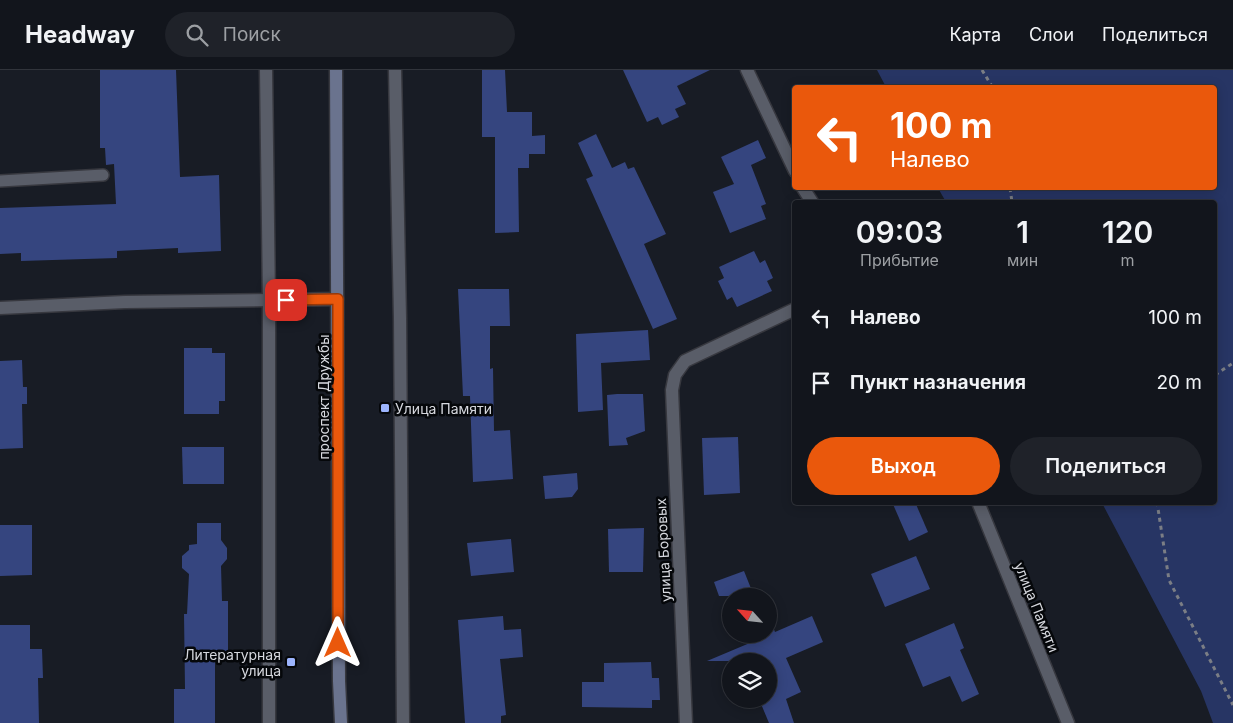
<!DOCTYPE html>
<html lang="ru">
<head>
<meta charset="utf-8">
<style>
	body { margin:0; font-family:Inter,sans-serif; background:#1f2229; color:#f1f3f6; height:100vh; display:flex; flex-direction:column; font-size:19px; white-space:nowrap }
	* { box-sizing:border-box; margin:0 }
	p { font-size:16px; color:#9c9fa3 }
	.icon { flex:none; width:28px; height:28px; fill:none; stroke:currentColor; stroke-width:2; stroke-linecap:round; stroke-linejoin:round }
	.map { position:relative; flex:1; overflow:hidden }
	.panel { position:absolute; left:792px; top:130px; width:425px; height:305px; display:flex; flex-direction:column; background:#12151c; border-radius:5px; box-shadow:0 2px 12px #0003,0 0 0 1px #31343b }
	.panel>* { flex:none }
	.banner { position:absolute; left:792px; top:15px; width:425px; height:105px; border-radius:5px; box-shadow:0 2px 12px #0003,0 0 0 1px #31343b; background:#ea580c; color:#fff; overflow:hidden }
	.needle { width:32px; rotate:297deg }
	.fabs { position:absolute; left:722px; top:518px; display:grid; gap:10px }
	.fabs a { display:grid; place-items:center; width:55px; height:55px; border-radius:50%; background:#12151c; box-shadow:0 2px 12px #0003,0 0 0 1px #31343b; font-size:25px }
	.pin { position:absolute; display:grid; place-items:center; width:42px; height:42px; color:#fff; margin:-21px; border-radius:10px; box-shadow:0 2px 8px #0006 }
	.me { position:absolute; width:55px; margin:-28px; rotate:0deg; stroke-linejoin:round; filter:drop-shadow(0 0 4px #0008) }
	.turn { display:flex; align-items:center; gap:18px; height:105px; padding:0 15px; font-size:22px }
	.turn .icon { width:65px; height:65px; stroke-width:2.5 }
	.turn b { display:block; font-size:35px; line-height:42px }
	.eta { display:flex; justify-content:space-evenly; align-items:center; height:85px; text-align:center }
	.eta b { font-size:30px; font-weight:600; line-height:35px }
	.action { display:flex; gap:10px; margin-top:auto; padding:10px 15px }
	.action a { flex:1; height:58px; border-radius:30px; background:#ea580c; color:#fff; font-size:20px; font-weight:600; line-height:58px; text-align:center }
	.action a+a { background:#1f2229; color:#f1f3f6 }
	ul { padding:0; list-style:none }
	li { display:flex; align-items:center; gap:15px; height:65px; padding:0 15px }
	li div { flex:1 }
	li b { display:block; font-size:19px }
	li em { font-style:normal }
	header { display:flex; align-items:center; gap:30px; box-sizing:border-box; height:70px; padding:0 25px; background:#12151c; border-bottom:1px solid #31343b }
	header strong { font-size:24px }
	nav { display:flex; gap:28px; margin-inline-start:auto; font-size:18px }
	.search { width:350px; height:45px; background:#1f2229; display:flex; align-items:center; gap:12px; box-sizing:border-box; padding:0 18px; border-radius:28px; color:#9c9fa3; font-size:19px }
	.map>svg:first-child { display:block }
	.green { fill:#273564 }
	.building { fill:#35457f }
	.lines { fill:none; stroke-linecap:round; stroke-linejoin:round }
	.lane-casing { stroke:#37383f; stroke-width:14 }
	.street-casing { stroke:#37383f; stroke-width:15 }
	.secondary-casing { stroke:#37383f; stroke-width:15 }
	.path { stroke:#7b7e85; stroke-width:3; stroke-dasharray:4 4; stroke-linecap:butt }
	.lane { stroke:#595d68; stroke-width:11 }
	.street { stroke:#595d68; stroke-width:12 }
	.secondary { stroke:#6a738e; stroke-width:12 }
	.route-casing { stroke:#983908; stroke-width:12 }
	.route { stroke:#ea580c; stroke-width:9 }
	.poi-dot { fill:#9cb4fd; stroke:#05070a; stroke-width:2 }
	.labels { text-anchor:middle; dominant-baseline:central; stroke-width:5; stroke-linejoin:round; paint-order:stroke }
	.street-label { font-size:14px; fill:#d6d8de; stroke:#05070a }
	.poi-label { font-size:14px; fill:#d6d8de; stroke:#05070a; text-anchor:start }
</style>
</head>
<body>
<header>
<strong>Headway</strong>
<div class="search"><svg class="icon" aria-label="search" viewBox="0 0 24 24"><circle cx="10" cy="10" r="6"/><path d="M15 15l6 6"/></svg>Поиск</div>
<nav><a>Карта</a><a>Слои</a><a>Поделиться</a></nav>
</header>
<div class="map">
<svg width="1233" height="653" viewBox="0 0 1233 653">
	<rect width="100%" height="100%" fill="#181c25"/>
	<polygon class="green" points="877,0 1233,0 1233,653 1213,653 1201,621 1102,433 1215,432 1215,132 946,132 938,118 1215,118 1215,18 886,17"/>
	<g class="building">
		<polygon points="100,0 176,0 180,107 219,105 221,181 178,183 178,178 117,181 117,188 21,191 21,183 0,184 0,138 116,134 114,94 106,95 105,78 100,78"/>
		<polygon points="482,0 505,0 507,42 532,42 532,66 545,65 545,84 529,84 529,98 518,98 519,162 495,163 495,67 482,67"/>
		<polygon points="623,0 710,0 677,16 686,34 675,39 679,47 662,55 658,47 647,52"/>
		<polygon points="596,64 612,98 625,92 628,99 634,97 666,164 644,174 677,249 653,259 586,109 593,106 578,73"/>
		<polygon points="758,70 766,88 751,95 766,134 761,136 766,149 730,163 713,122 734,114 721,87"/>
		<polygon points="754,181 760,193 765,190 773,208 767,211 772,221 737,237 732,227 727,230 718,211 724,208 719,197"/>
		<polygon points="458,219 509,219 510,256 490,256 490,299 493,298 494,361 510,360 513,409 473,412 470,326 463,326"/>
		<polygon points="648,260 650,290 601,293 603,340 578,342 576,264"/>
		<polygon points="184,278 212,278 212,283 225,283 225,331 219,331 219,344 184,344"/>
		<polygon points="22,290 23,317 27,317 27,334 22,334 23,378 0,379 0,291"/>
		<polygon points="617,324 643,324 645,361 626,368 628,375 609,376 607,325"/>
		<polygon points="738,367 740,423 704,425 702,368"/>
		<polygon points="182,377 224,377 224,414 183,414"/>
		<polygon points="577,403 578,419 572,427 545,429 543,406"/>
		<polygon points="892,432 915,432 928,462 909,471"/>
		<polygon points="197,453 221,453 221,470 227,478 227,489 221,496 222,531 228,531 228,590 215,590 215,653 174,653 174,619 185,619 184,544 187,544 189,504 182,498 182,486 189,480 189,475 197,474"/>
		<polygon points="0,455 32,455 32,505 0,506"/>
		<polygon points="644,458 643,502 609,502 608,459"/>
		<polygon points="511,469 514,502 471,506 467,473"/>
		<polygon points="916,486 930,519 885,537 871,504"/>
		<polygon points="744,501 754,526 719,526 714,512"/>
		<polygon points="503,546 504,560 521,559 523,587 500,589 506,645 501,646 501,653 465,653 458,550"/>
		<polygon points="812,546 823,572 786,588 801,622 786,629 794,653 769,653 759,629 769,629 769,591 707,591 769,565 769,547 775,562"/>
		<polygon points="954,553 964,578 960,580 979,624 962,632 950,606 923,617 905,574"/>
		<polygon points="0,555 30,555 30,579 42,579 43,608 38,608 39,653 0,653"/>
		<polygon points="651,592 652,608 659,608 660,630 652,630 652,638 582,637 582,612 604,612 604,593"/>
	</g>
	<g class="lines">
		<g class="lane-casing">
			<polyline id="lane" points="0,111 103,105"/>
		</g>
		<g class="street-casing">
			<g id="street">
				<polyline points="266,0 269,230 269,653"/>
				<polyline points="395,0 400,248 403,653"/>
				<polyline points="747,0 795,101"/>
				<polyline points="803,118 812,132"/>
				<polyline points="0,238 125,232 337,229"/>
				<polyline points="978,432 1068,653"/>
				<polyline points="686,653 672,320 675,305 685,291 795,239"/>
			</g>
		</g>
		<g class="secondary-casing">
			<polyline id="secondary" points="336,0 339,611 341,653"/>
		</g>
		<g class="path">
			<polyline points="982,0 993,18"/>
			<polyline points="1010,118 1012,132"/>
			<polyline points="1215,305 1233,293"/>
			<polyline points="1157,432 1169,510 1233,635"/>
		</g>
		<use href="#lane" class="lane"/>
		<use href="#street" class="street"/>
		<use href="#secondary" class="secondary"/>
	</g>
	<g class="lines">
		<g class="route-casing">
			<polyline id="route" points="286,230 338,229 338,573"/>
		</g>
		<use href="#route" class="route"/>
	</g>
	<g class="poi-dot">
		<rect x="380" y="333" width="10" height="10" rx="2.5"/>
		<rect x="286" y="587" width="10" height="10" rx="2.5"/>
	</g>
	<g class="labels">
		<g class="street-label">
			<text transform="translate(323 327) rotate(-90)">проспект Дружбы</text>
			<text transform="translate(663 480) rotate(-93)">улица Боровых</text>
			<text transform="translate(1037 537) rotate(68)">улица Памяти</text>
		</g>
		<g class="poi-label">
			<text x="395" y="338">Улица Памяти</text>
			<text x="281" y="584" text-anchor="end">Литературная<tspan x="281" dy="16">улица</tspan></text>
		</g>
	</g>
</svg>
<div class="fabs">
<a><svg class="needle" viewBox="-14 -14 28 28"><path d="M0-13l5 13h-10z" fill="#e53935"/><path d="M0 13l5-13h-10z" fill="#9c9fa3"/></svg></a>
<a><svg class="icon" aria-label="layers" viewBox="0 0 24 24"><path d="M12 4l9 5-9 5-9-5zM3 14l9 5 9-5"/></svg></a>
</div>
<div class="pin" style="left:286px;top:230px;background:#d93025"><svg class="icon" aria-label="arrive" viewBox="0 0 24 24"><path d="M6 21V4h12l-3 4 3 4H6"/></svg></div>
<svg class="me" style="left:338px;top:573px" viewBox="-20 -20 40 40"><path d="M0-17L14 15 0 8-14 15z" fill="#ea580c" stroke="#fff" stroke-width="4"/></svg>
<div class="banner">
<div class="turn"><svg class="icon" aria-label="left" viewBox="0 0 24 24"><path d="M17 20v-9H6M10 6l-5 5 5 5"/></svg><div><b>100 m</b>Налево</div></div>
</div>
<section class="panel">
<div class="eta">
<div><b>09:03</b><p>Прибытие</p></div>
<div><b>1</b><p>мин</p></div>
<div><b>120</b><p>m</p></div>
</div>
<ul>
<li><svg class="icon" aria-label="left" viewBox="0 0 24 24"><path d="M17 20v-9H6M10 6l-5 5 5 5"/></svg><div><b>Налево</b></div><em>100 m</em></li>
<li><svg class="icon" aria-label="arrive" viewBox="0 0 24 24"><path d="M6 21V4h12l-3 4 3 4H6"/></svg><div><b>Пункт назначения</b></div><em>20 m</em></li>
</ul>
<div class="action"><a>Выход</a><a>Поделиться</a></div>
</section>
</div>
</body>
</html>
